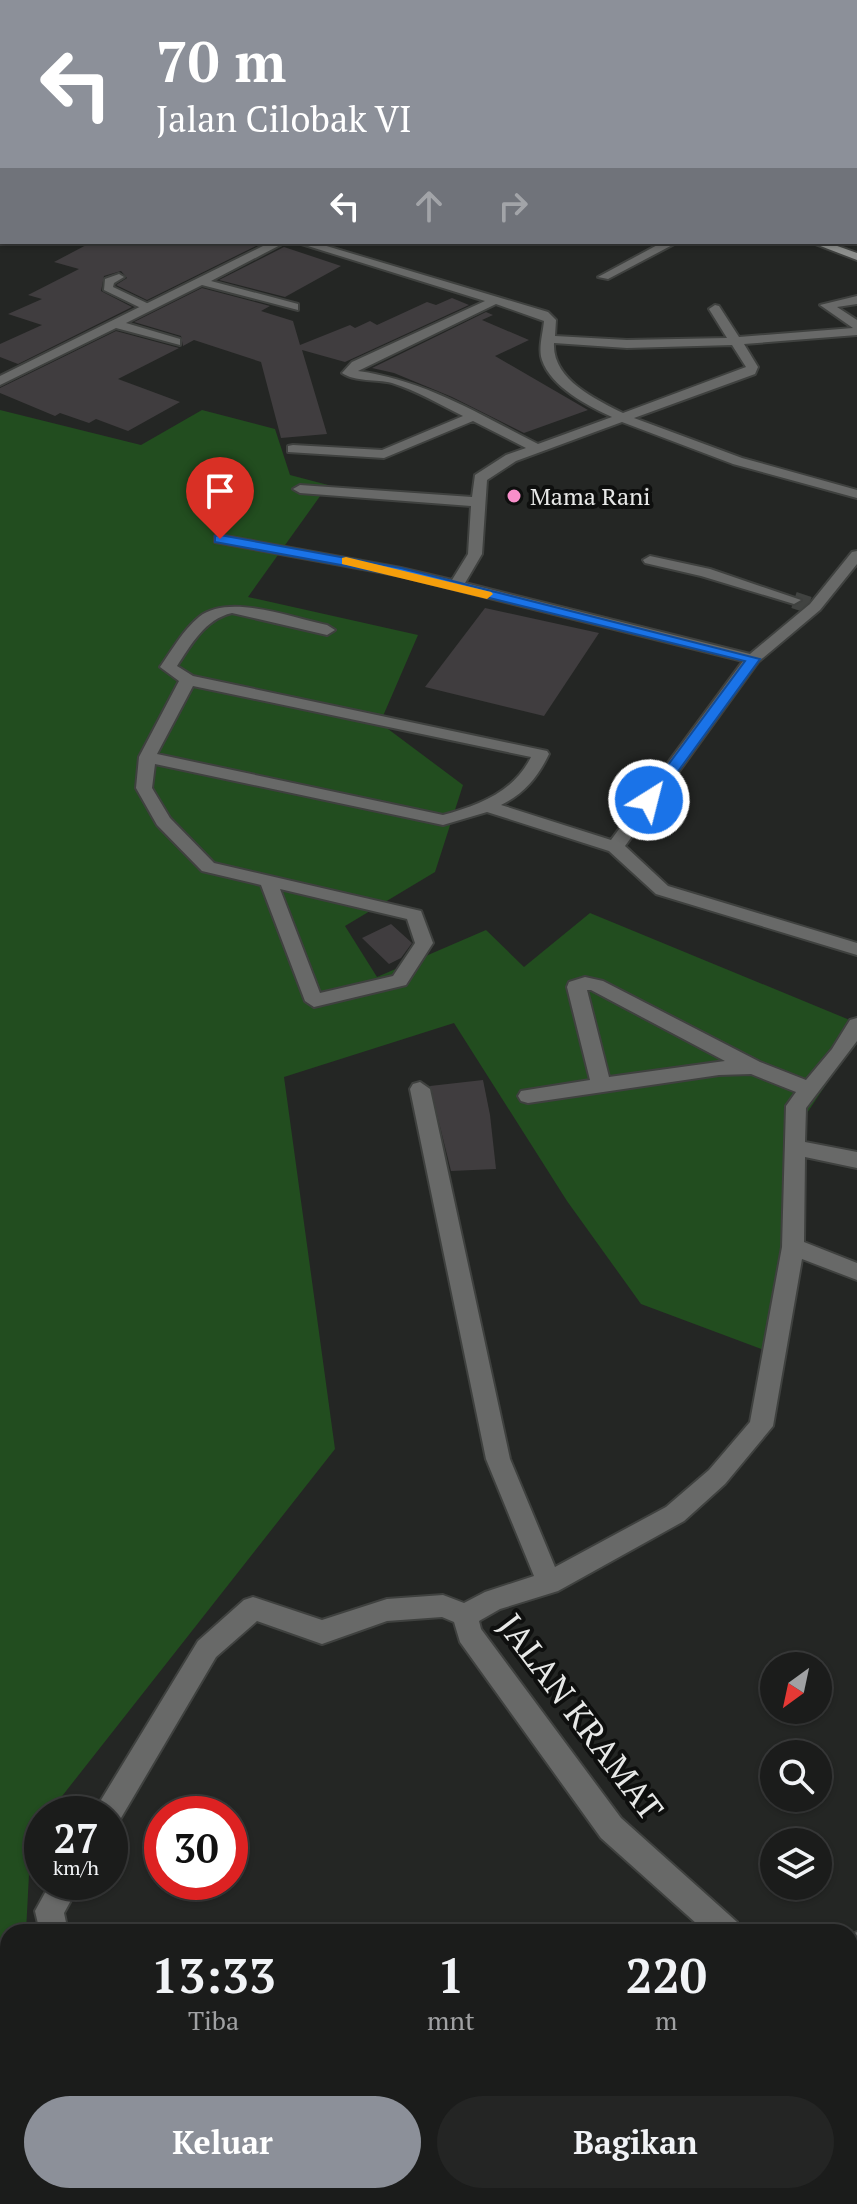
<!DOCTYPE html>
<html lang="id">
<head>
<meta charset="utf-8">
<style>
	body { margin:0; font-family:"PT Serif",serif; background:#242524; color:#f1f3f6; height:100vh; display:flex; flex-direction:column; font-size:30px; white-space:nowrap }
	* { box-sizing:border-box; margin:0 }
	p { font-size:26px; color:#a0a1a3 }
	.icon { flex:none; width:44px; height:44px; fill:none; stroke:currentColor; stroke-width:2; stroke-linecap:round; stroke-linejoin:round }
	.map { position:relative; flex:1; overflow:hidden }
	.side { position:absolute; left:0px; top:1924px; width:858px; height:280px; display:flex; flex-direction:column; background:#1b1c1b; border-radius:24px 24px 0 0; box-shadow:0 2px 6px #0004,0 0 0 2px #393a3a }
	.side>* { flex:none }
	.banner { position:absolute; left:0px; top:0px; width:858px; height:244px; box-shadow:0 2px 6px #0004,0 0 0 2px #393a3a; background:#8c9099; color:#fff; overflow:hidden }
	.needle { width:52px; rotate:213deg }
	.tools { position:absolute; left:760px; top:1652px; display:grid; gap:16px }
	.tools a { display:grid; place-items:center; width:72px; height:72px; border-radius:50%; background:#1b1c1b; box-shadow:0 2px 6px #0004,0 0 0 2px #393a3a; font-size:40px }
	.speed { position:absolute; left:24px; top:1796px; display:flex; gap:16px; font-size:40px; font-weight:700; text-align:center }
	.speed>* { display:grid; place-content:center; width:104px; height:104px; border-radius:50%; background:#1b1c1b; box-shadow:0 2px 6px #0004,0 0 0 2px #393a3a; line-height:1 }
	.speed small { font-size:20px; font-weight:400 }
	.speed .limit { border:12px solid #d22; background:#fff; color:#111 }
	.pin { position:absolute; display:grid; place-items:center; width:68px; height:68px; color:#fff; margin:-82px -34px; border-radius:50% 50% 50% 0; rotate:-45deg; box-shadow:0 0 8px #0007 }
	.pin .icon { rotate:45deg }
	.me { position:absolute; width:88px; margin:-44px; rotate:36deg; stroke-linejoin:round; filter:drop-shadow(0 0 6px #0008) }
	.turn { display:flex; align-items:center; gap:28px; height:168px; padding:0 24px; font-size:36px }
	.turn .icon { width:104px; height:104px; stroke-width:2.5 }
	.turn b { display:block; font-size:56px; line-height:68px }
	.lanes { display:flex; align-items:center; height:76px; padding:0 24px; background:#0003; justify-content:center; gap:40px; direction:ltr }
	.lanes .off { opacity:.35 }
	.eta { display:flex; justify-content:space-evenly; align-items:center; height:136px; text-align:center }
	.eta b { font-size:48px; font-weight:600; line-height:56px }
	.action { display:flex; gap:16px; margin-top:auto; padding:16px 24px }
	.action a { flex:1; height:92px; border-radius:48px; background:#8c9099; color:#fff; font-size:32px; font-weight:600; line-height:92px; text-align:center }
	.action a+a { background:#242524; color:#f1f3f6 }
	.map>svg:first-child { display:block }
	.green { fill:#224d1f }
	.building { fill:#403d3f }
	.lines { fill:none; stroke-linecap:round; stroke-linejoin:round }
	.street-tunnel { stroke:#414341; stroke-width:17; stroke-dasharray:17 8; stroke-linecap:butt }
	.lane-casing { stroke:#3f413f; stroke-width:4 }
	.street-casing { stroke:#3f413f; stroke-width:4 }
	.secondary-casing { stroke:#3f413f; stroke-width:4 }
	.highway-casing { stroke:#3f413f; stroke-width:4 }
	.lane { fill:#686968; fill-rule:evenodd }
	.street { fill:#686968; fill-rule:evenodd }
	.secondary { fill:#8d8f8d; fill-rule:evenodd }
	.highway { fill:#c5c7c4; fill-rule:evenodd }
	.route { fill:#1a73e8; stroke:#114b97; stroke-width:2 }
	.slow { fill:#f59e0b }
	.poi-dot { fill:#f98fca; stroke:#0e0f0e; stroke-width:3 }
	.labels { text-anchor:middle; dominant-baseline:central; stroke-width:8; stroke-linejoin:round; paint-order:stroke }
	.far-poi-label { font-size:24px; fill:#e7e8e7; stroke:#0e0f0e; text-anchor:start }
	.near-street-label { font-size:34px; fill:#e7e8e7; stroke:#0e0f0e }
</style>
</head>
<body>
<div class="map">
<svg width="857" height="2204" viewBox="0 0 857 2204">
	<rect width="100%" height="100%" fill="#242624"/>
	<polygon class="green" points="0,410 141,445 202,410 275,429 290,475 328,485 248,597 418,635 380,723 463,785 435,872 345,926 377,977 486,930 524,967 590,913 857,1023 857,1038 801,1122 783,1357 641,1304 567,1201 454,1023 284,1077 335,1449 48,1814 42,1814 42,1822 31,1835 26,1932 8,1932 8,2009 0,2008"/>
	<g class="building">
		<polygon points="92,242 264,242 147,300 116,285 127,278 121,271 104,276 101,291 132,307 18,364 0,357 0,344 42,325 8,314 42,299 28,295 79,269 54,262"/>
		<polygon points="284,247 341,266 285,297 219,280"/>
		<polygon points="202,288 270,306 261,311 293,321 300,345 350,325 355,328 370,321 377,325 427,302 436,305 452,298 469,305 345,362 302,350 327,434 281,438 261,362 194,340 183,346 181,336 134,322"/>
		<polygon points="486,312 493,315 482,320 529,340 495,356 588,410 524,433 452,397 394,373 372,368"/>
		<polygon points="116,331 179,348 118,379 180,402 128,431 96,419 89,423 60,413 55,416 0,393 0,388"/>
		<polygon points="485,608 599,633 544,716 425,687"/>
		<polygon points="391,924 412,943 401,958 389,964 362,938"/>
		<polygon points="483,1080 490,1115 496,1169 451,1171 430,1086"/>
	</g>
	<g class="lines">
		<polyline class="street-tunnel" points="794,600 809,605"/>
		<g class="lane-casing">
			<polygon id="lane" points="119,274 124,277 114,283 113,287 151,305 151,309 143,309 104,290 105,279"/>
		</g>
		<g class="street-casing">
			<g id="street">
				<polygon points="525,0 541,0 542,2 527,2"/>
				<polygon points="703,0 717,0 718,2 704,2"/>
				<rect x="856" y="25" width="1" height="6"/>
				<polygon points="856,103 857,103 856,110"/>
				<polygon points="0,108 2,109 2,115 0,114"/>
				<polygon points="0,188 2,188 0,195"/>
				<polygon points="271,242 286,242 211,281 298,304 298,310 202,285 126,323 180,339 180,345 116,328 0,385 0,376"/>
				<path d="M295 242H313L548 312 556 320 555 336 627 340 727 338 709 309 715 305 719 306 739 337 853 328 820 305 857 296V304L837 307 857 320V335L744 344 758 367 755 374 634 418 742 458 857 490V498L733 464 622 422 516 461 487 480 482 554 465 583 750 654 810 604 852 552 857 551V564L820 610 758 662 625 846 668 886 857 943V955L656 894 609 851 487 812 443 825 155 764 152 788 170 818 214 863 421 911 433 943 406 985 314 1007 305 1001 261 885 202 871 157 825 136 788 139 757 179 681 160 667C172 650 183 630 199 617 229 593 292 618 327 625L335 630 327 635 232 613C205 619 191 645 177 666L193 676 547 751 549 754C538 777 524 794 501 805L611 840 743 661 401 576 215 542V536L220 535 401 568 452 580 468 554 471 506 300 493 293 489 300 485 472 497 475 475 506 455 526 448 473 421 384 458 288 452V446L293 445 382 450 463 416C439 404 417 391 392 383 376 379 355 382 342 373L352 362 485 301ZM496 304 544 321C543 333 538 349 542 360 551 387 588 406 612 417L538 444C479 414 424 380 358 371ZM554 343 627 348 732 345 746 367 623 413C595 399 552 379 554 343ZM193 686 531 757C514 792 479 805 443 815L157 754ZM280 889 407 919 415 943 393 976 320 993Z"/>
				<polygon points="663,242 678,242 608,279 598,277"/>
				<polygon points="650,556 710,569 801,600 794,604 701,576 645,563 643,560"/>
				<path d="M585 977 603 981 760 1062 806 1080 832 1049 850 1020 857 1018V1041L806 1108 805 1142 857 1152V1168L805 1157 804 1242 857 1263V1280L802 1259 773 1426 725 1484 684 1521 558 1591 500 1609 479 1621 481 1629 621 1818 737 1922 741 1932H706L601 1838 460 1642 454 1622 442 1617 387 1621 322 1644 257 1621 216 1657 118 1823 110 1827V1814H94L98 1805 198 1641 244 1600 253 1597 322 1620 387 1599 443 1595 464 1603 485 1592 534 1576 486 1459 410 1089 413 1084 420 1082 430 1089 510 1459 555 1567 666 1507 709 1470 750 1422 782 1247 786 1106 796 1092 751 1074 719 1075 528 1103 521 1101 518 1096 521 1091 590 1080 567 987 569 982ZM587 990H591L725 1061 609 1077Z"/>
				<polygon points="51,1882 81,1882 64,1913 68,1932 40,1932 35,1911"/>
				<polygon points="857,1932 857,1967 850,1970 850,1935"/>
				<polygon points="856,2034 857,2069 850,2072 850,2037"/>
				<polygon points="64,2196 96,2196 93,2204 61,2204"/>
				<polygon points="111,2196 154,2196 158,2204 115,2204"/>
				<polygon points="777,2196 809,2196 807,2204 775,2204"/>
			</g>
		</g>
		<g class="secondary-casing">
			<g id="secondary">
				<polygon points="2,67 2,73 0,74 0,68"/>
				<polygon points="810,242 826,242 857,253 857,260"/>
			</g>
		</g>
		<g class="highway-casing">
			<polygon id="highway" points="0,11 2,11 0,18"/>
		</g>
		<use href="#lane" class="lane"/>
		<use href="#street" class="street"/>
		<use href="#secondary" class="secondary"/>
		<use href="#highway" class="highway"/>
	</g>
	<polygon class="route" points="220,535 401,568 760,659 655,803 649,804 642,800 745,661 401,576 215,542 215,536"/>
	<polygon class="slow" points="346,557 491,592 493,594 487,599 342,564 342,558"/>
	<circle class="poi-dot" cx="514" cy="496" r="8"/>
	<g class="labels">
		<g class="far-poi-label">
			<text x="530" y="496">Mama Rani</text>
		</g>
		<g class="near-street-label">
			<text transform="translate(581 1717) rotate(53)">JALAN KRAMAT</text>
		</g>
	</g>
</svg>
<div class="tools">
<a><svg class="needle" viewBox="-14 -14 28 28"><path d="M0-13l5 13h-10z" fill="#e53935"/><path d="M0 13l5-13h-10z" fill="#a0a1a3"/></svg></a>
<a><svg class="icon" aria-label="search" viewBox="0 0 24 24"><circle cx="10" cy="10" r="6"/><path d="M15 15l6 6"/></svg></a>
<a><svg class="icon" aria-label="layers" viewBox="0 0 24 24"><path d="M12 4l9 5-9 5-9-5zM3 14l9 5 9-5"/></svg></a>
</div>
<div class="speed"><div>27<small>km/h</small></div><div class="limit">30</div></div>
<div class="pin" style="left:220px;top:539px;background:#d93025"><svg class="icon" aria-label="arrive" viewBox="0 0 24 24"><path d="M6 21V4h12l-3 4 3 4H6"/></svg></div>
<svg class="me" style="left:649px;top:800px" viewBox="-20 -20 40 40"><circle r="17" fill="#1a73e8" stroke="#fff" stroke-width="3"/><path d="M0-11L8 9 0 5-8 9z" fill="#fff"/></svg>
<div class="banner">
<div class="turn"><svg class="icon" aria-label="left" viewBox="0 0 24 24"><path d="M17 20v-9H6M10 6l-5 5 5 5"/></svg><div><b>70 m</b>Jalan Cilobak VI</div></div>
<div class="lanes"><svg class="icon" aria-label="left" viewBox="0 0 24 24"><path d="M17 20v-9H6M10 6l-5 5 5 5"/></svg><svg class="icon off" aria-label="ahead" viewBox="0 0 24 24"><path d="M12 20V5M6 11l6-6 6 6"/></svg><svg class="icon off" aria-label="right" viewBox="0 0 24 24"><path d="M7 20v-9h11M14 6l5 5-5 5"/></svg></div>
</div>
<section class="side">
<div class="eta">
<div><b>13:33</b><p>Tiba</p></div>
<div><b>1</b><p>mnt</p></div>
<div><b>220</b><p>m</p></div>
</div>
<div class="action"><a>Keluar</a><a>Bagikan</a></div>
</section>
</div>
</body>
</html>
